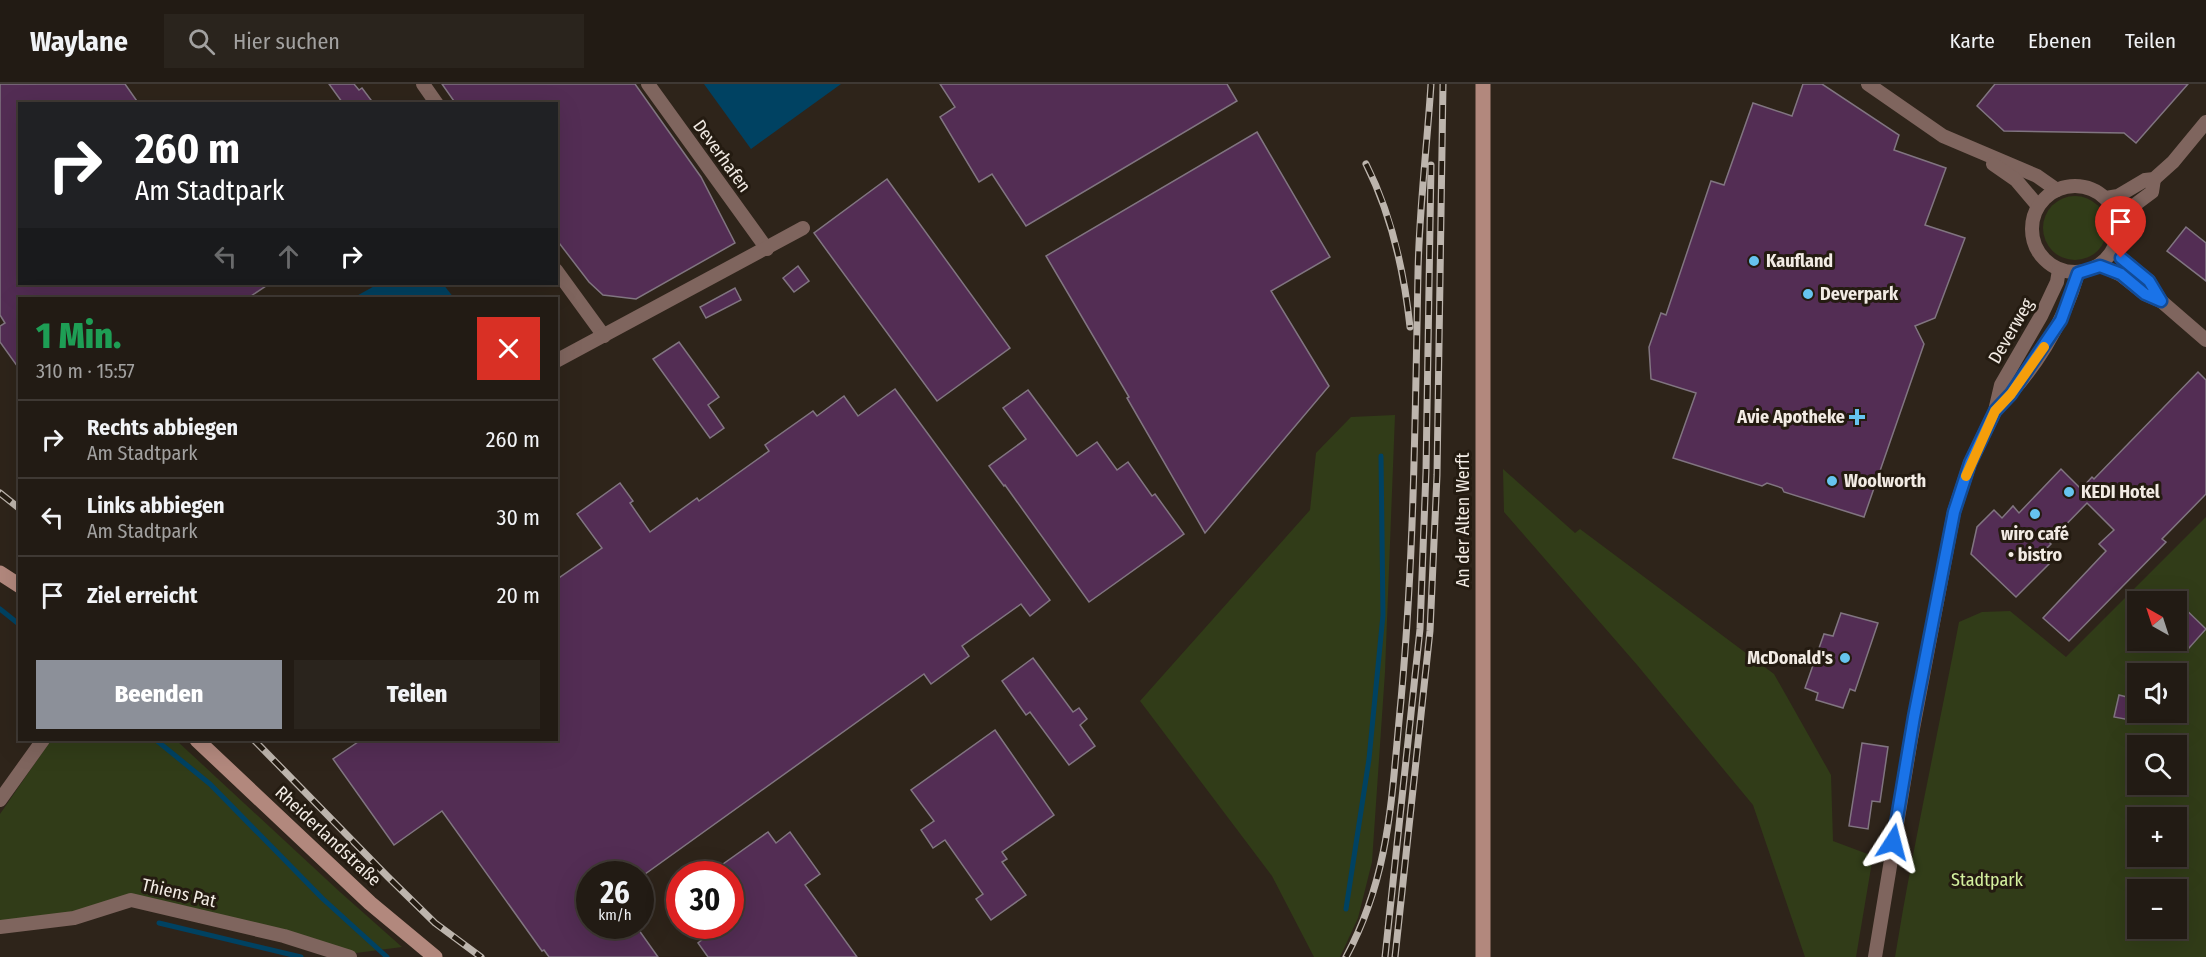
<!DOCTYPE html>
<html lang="de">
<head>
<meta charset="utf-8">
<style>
	body { margin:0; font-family:"Fira Sans Condensed",sans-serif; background:#2a241d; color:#f1f3f6; height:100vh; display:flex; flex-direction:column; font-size:22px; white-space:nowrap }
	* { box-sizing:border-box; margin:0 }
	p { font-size:20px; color:#a2a1a0 }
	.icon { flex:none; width:33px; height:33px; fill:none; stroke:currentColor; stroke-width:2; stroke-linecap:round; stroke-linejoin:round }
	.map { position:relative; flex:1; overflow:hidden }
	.side { position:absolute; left:18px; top:213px; width:540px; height:444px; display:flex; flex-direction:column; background:#221b14; border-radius:0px; box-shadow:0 6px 24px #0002,0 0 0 2px #3f3934 }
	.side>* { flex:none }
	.banner { position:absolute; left:18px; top:18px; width:540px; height:183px; border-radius:0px; box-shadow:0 6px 24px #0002,0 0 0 2px #3f3934; background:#202124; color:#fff; overflow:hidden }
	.needle { width:39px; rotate:321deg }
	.tools { position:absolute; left:2127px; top:507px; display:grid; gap:12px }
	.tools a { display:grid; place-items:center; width:60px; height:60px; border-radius:0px; background:#221b14; box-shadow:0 6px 24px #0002,0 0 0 2px #3f3934; font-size:30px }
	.speed { position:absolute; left:576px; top:777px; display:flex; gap:12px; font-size:30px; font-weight:700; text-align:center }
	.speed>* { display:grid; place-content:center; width:78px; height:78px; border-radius:50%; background:#221b14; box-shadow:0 6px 24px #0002,0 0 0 2px #3f3934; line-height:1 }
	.speed small { font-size:15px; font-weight:400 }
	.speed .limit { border:9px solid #d22; background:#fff; color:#111 }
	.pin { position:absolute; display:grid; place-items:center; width:51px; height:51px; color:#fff; margin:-62px -26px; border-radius:50% 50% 50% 0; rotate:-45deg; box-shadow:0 0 6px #0007 }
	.pin .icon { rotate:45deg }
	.me { position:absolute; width:66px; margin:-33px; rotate:9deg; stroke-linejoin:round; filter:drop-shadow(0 0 4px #0008) }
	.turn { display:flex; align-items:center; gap:21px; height:126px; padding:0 18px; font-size:27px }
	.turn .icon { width:78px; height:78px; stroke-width:2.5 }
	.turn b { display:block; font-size:42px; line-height:51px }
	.lanes { display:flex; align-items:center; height:57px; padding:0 18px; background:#0003; justify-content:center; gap:30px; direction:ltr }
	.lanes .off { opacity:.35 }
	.round { display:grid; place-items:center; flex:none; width:63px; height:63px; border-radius:0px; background:#2a241d }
	.summary { display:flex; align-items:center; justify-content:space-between; height:102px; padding:0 18px }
	h1 { font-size:36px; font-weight:800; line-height:45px; color:#1e9e55 }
	.primary-button { display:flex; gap:12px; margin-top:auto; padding:12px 18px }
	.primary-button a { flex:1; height:69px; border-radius:0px; background:#8c9099; color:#fff; font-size:24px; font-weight:800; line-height:69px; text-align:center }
	.primary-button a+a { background:#2a241d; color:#f1f3f6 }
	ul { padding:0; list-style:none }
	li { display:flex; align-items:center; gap:18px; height:78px; padding:0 18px; border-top:2px solid #3f3934 }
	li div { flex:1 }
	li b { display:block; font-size:22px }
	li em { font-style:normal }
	header { display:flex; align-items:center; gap:36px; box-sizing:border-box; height:84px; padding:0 30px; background:#221b14; border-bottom:2px solid #3f3934 }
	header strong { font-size:28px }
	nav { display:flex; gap:33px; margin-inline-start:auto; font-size:21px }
	.search { width:420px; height:54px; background:#2a241d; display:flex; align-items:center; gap:15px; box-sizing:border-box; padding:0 21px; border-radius:0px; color:#a2a1a0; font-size:22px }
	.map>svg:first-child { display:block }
	.green { fill:#313c18; fill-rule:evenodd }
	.water { fill:#004262 }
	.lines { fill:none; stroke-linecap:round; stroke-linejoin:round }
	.stream { stroke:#004262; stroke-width:5 }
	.building { fill:#532d54; stroke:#817581; stroke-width:1.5 }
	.street { stroke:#7f655e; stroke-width:14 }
	.secondary { stroke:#b2887d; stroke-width:15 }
	.rail-casing { stroke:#bdb5ad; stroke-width:7 }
	.rail { stroke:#241b11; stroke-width:4.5; stroke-dasharray:14; stroke-linecap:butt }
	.route-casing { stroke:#114b97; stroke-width:15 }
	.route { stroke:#1a73e8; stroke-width:10 }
	.slow { stroke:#f59e0b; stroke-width:10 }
	.poi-dot { fill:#66c4ef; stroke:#241b11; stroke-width:2 }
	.labels { text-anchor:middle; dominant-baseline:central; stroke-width:6; stroke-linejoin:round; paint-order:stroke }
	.street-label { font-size:18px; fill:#f2ebe4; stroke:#241b11 }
	.poi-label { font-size:18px; font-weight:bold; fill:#f2ebe4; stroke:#241b11; text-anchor:start }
	.park-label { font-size:18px; fill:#d4f19f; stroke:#241b11 }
</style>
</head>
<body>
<header>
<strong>Waylane</strong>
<div class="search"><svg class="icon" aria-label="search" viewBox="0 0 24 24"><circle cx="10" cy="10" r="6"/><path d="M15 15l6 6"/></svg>Hier suchen</div>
<nav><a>Karte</a><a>Ebenen</a><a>Teilen</a></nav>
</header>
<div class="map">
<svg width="2206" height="873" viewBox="0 0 2206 873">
	<rect width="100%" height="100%" fill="#2e241a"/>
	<g class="green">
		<circle cx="2075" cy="144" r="32"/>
		<polygon points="1395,331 1385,588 1372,778 1358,834 1340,873 1314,873 1272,792 1140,617 1310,426 1316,369 1351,333"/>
		<polygon points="1503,385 1575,449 1580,445 1774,590 1831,691 1833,757 1873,772 1856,873 1805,873 1753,721 1638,582 1504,428"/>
		<path d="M2206 433V873H1895C1913 761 1938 650 1959 538L1982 528 2010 527 2066 573ZM2138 518H2176V556H2138ZM2138 590H2176V628H2138ZM2138 662H2176V700H2138ZM2138 734H2176V772H2138ZM2138 806H2176V844H2138Z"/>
		<polygon points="51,656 176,656 340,808 402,863 356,869 128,811 75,829 0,838 0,730"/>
	</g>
	<g class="water">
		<polygon points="704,0 841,0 751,65"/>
		<polygon points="378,200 443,200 454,214 353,214"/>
	</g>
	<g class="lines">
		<g class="stream">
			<polyline points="0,525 20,541"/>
			<polyline points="156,656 210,700 323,815 387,873"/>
			<polyline points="1346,825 1369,675 1383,531 1381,372"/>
			<polyline points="159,839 301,873"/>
		</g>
	</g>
	<g class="building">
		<polygon points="0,0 125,0 139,20 20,20 20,200 269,200 248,214 20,214 20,286 0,258 0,242 5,239 0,231"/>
		<polygon points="329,0 354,0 359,6 362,4 374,20 340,20 342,18"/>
		<polygon points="442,0 635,0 701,93 735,159 636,215 603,211 589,198 556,155 556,20 456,20"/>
		<polygon points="940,0 1227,0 1237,17 1026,142 992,90 979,98 940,33 955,23"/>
		<polygon points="1803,0 1822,0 1899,51 1894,66 1946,84 1925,141 1965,154 1935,234 1915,242 1924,260 1864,433 1784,408 1782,404 1767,399 1762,402 1673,374 1696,309 1651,295 1649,263 1661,229 1666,231 1711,97 1724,101 1753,19 1792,32"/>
		<polygon points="1995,0 2188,0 2136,59 2124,49 2004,47 1977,22"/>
		<polygon points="1257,48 1330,173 1271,207 1329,302 1205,449 1127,314 1129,313 1046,172"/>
		<polygon points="887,95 1010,264 937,317 814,149"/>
		<polygon points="2186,143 2206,159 2206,197 2167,167"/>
		<polygon points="798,182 809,197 794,208 783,194"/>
		<polygon points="735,204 741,216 706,234 700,223"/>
		<polygon points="679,258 719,313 708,321 724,344 710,354 653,275"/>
		<polygon points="2198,288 2206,296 2206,410 2162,455 2166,458 2069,557 2043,534 2106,467 2099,460 2114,446 2087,419 2049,458 2051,460 2041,470 2050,479 2016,513 1971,470 1977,443 1994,426 2002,434 2013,422 2019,429 2061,385 2081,405 2092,393 2094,395"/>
		<polygon points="895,305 1050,516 1030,532 1021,520 962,562 969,572 931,600 924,590 645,790 590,790 590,842 636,842 658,873 549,873 544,866 542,867 442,727 394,761 333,675 361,656 556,656 556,496 602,464 577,430 620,399 633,417 630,419 650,448 697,414 699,417 769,367 765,361 813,327 817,332 844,312 858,332"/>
		<polygon points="1028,306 1077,372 1097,358 1117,386 1128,378 1152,412 1155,410 1184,450 1089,518 1005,401 1004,402 989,382 1026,355 1003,324"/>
		<polygon points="2176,516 2206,545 2189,564 2176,552"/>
		<polygon points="1841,529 1878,539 1855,607 1850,605 1843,624 1816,616 1818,609 1805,604 1824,550 1833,552"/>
		<polygon points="1033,574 1073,628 1079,624 1087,635 1080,641 1095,662 1069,681 1030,628 1026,631 1002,597"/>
		<polygon points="2119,611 2135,615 2130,636 2114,633"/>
		<polygon points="995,646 1054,731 1002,768 1007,775 1002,778 1026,811 991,836 976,815 983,810 945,756 933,764 921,746 934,737 911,706"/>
		<polygon points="1862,659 1888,663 1880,718 1872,717 1868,745 1849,742"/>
		<polygon points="768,748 776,759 790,748 820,790 805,801 857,873 708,873 698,859 712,848 707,842 730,842 730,790 709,790"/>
	</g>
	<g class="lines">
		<g class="street">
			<polyline points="423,0 437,20"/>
			<polyline points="648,0 767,165"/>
			<polyline points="1868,0 1943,52 2037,92 2057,106"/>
			<polyline points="1993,80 2016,96 2038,122"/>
			<circle cx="2075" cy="145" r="43"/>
			<polyline points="2106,114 2118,112 2145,96 2154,95 2173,78 2206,38"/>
			<polyline points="2117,134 2152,108 2154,95"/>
			<polyline points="2115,164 2121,174 2149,197 2161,217 2206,256"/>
			<polyline points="2100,181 2121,191 2145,210 2161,217"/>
			<polyline points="556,186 604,252"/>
			<polyline points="556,277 803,144"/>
			<path d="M1996 325C2033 288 2064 240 2078 189"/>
			<polyline points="0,716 43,656"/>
			<polyline points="0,843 74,834 131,816 284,852 350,873"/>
			<polyline points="1875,873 1911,655 1954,428 1970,379 1995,327 2001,301 2041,232 2057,198 2059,186"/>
		</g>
		<g class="secondary">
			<polyline points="0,489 20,502"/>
			<polyline points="197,656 370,819 435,873"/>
			<polyline points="1483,873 1483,0"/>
		</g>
		<g class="rail-casing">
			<g id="rail">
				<path d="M1366 80C1392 132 1404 186 1410 243"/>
				<polyline points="0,409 20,425"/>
				<polyline points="254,656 388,793 435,839 481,873"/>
				<path d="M1346 873C1388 795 1391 722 1399 637 1414 488 1415 339 1418 189 1419 126 1427 63 1431 0"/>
				<polyline points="1385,873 1420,545 1426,387 1431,81"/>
				<polyline points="1395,873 1430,547 1437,391 1443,0"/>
			</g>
		</g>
		<use href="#rail" class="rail"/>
	</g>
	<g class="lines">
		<g class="route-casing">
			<polyline id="route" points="1893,758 1914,633 1954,428 1970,379 1995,327 2011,310 2061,236 2078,189 2100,182 2121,190 2145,210 2161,217 2149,197 2121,174"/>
		</g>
		<use href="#route" class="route"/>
		<polyline class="slow" points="1966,392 1995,327 2011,310 2044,263"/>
	</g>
	<g class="poi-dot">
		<circle cx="1754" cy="177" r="6"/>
		<circle cx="1808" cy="210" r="6"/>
		<path d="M1854 324h6v6h6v6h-6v6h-6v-6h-6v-6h6z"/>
		<circle cx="1832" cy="397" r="6"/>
		<circle cx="2069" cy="408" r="6"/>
		<circle cx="2035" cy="430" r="6"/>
		<circle cx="1845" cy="574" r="6"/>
	</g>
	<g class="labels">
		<g class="street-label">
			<text transform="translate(722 72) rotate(54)">Deverhafen</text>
			<text transform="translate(2011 247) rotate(-60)">Deverweg</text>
			<text transform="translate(1463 436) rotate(-90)">An der Alten Werft</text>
			<text transform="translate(328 752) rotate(43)">Rheiderlandstraße</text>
			<text transform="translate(179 809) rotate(13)">Thiens Pat</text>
		</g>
		<g class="poi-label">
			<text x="1766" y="177">Kaufland</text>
			<text x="1820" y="210">Deverpark</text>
			<text x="1845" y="333" text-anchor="end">Avie Apotheke</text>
			<text x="1844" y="397">Woolworth</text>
			<text x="2081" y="408">KEDI Hotel</text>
			<text x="2035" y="450" text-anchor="middle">wiro café<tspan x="2035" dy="21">• bistro</tspan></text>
			<text x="1833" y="574" text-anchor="end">McDonald's</text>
		</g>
		<g class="park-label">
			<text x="1987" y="796">Stadtpark</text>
		</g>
	</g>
</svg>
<div class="tools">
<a><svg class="needle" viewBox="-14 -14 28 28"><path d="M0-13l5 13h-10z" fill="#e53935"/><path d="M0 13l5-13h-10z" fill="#a2a1a0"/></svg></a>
<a><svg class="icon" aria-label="sound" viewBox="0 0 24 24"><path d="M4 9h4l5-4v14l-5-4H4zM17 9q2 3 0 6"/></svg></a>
<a><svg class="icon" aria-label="search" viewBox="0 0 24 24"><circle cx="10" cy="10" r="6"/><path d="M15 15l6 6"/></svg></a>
<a>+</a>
<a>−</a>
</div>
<div class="speed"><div>26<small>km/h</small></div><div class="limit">30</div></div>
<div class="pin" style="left:2121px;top:174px;background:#d93025"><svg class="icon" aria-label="arrive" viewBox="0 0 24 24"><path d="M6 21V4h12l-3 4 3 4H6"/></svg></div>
<svg class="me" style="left:1893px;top:758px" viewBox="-20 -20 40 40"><path d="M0-17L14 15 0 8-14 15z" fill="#1a73e8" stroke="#fff" stroke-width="4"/></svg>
<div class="banner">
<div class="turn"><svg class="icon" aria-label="right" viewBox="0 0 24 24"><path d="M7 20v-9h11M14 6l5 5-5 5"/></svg><div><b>260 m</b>Am Stadtpark</div></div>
<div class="lanes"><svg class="icon off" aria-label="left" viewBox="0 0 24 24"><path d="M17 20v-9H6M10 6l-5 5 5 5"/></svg><svg class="icon off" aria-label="ahead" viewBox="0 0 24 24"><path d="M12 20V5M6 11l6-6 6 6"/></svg><svg class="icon" aria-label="right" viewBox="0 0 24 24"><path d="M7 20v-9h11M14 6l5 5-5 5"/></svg></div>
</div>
<section class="side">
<div class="summary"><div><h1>1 Min.</h1><p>310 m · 15:57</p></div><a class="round" style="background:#d93025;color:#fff"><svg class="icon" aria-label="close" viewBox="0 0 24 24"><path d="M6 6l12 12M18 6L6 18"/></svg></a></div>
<ul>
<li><svg class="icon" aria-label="right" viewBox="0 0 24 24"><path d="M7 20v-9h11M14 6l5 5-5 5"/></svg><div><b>Rechts abbiegen</b><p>Am Stadtpark</p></div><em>260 m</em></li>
<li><svg class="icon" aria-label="left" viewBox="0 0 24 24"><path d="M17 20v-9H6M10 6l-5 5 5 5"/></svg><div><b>Links abbiegen</b><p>Am Stadtpark</p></div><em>30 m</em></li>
<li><svg class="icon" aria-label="arrive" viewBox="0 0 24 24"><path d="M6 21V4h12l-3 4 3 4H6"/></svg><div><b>Ziel erreicht</b></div><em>20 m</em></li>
</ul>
<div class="primary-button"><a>Beenden</a><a>Teilen</a></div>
</section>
</div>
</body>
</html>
